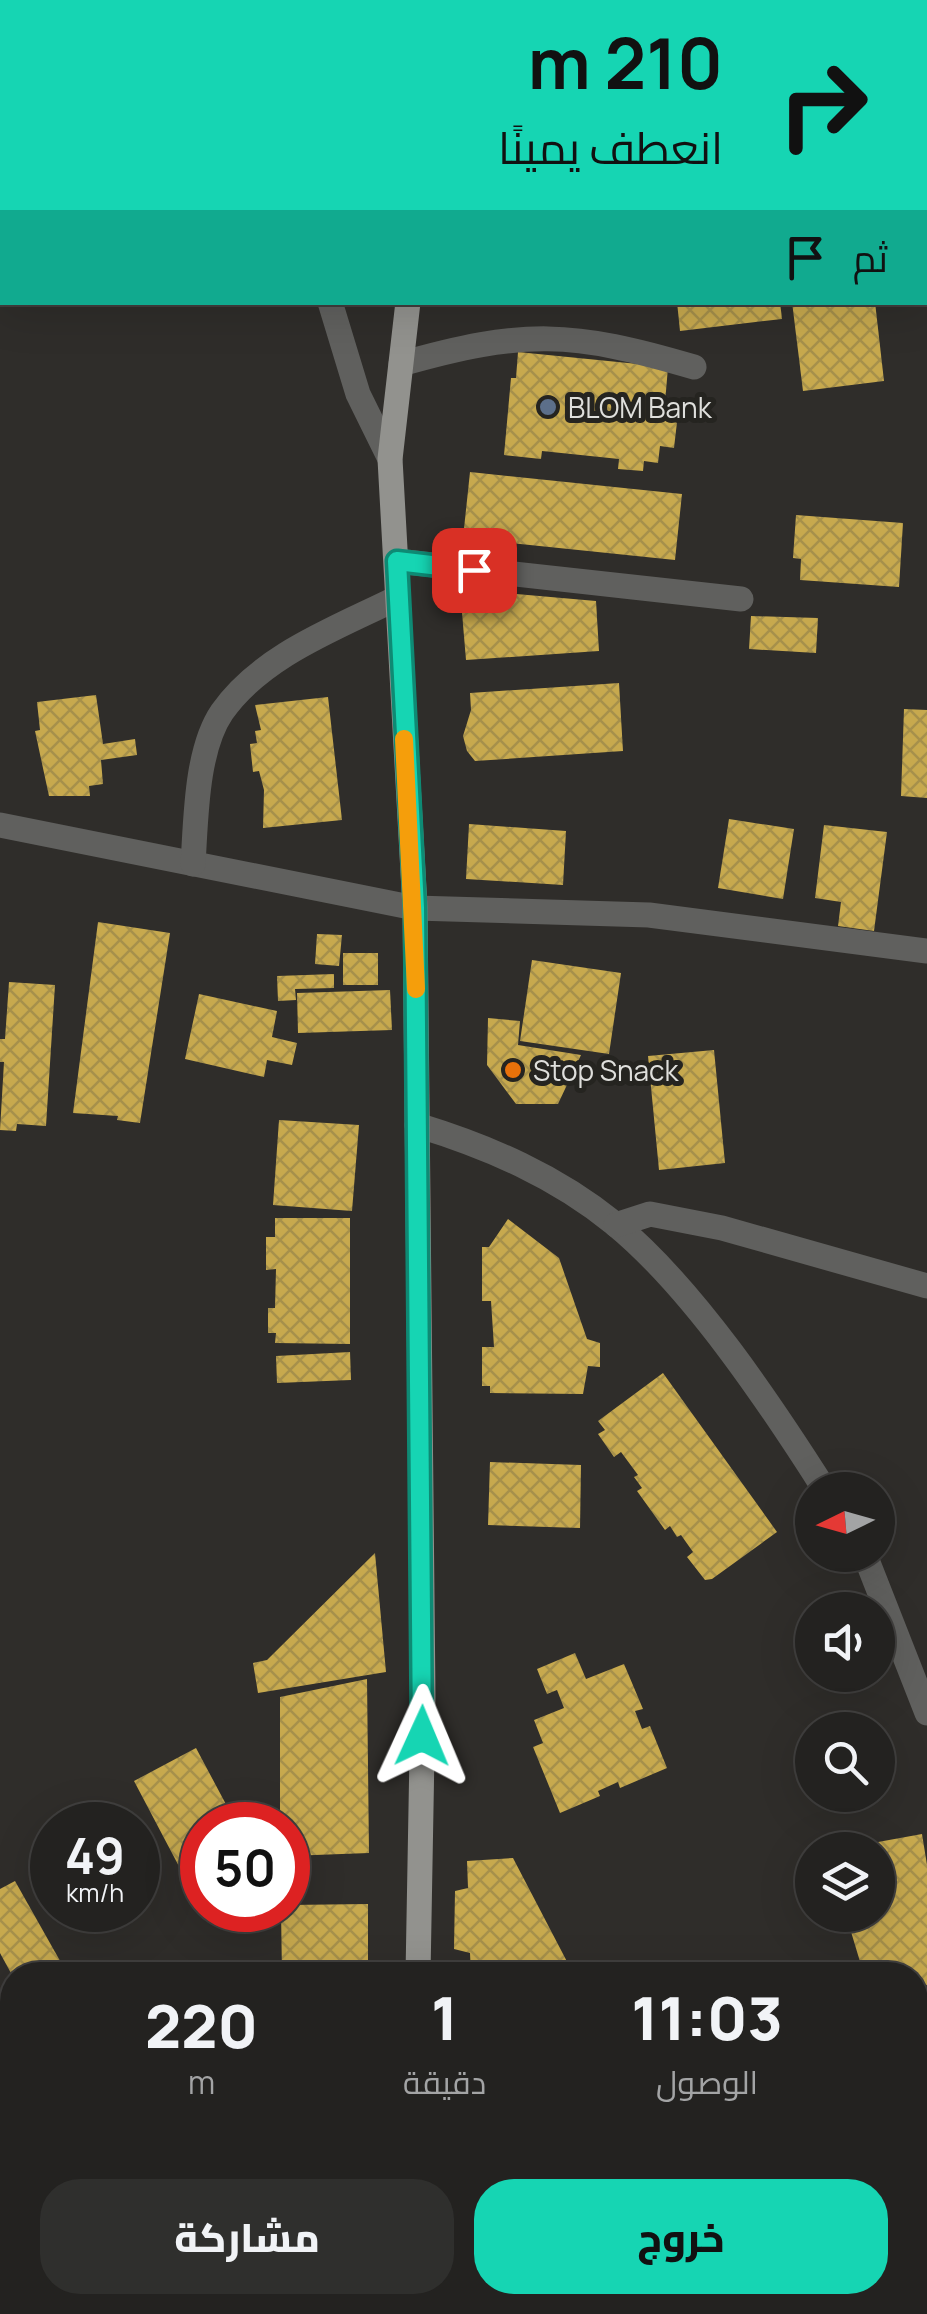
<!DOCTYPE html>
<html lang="ar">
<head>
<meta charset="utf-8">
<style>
	body { margin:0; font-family:Manrope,Cairo,sans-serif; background:#2f2f2d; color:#f1f3f6; direction:rtl; height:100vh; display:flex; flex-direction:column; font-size:38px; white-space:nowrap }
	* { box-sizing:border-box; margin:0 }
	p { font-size:32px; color:#a3a4a5 }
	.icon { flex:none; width:55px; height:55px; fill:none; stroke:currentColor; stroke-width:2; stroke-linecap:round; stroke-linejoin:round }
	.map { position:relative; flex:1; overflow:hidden; direction:ltr }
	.panel { position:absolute; left:0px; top:1962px; width:928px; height:352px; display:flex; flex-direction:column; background:#232220; border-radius:40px 40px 0 0; box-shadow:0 10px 40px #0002,0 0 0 2px #403f3e; direction:rtl }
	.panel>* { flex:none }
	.banner { position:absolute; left:0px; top:0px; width:928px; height:305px; box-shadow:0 10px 40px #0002,0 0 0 2px #403f3e; direction:rtl; background:#16d5b3; color:#111; overflow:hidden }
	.needle { width:65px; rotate:265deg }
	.tools { position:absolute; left:795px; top:1472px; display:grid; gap:20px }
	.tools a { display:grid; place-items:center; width:100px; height:100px; border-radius:50%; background:#232220; box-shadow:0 10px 40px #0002,0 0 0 2px #403f3e; font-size:50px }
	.speed { position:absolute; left:30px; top:1802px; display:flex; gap:20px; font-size:50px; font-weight:700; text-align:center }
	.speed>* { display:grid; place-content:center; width:130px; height:130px; border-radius:50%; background:#232220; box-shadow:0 10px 40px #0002,0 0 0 2px #403f3e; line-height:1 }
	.speed small { font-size:25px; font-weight:400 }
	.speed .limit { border:15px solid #d22; background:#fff; color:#111 }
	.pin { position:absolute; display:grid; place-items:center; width:85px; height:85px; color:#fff; margin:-42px; border-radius:20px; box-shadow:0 5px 15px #0006 }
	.me { position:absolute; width:110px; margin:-55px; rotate:1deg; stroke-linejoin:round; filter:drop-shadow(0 0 8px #0008) }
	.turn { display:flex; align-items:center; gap:35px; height:210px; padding:0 40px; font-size:45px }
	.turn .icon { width:130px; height:130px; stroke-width:2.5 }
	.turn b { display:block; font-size:70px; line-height:85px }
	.then { display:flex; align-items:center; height:95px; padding:0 40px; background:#0003; gap:20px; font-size:38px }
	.eta { display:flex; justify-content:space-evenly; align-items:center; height:170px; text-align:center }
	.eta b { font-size:60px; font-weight:800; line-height:70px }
	.action { display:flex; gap:20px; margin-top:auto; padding:20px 40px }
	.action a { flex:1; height:115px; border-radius:40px; background:#16d5b3; color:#111; font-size:40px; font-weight:800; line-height:115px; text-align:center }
	.action a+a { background:#2f2f2d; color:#f1f3f6 }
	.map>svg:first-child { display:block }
	.building { fill:url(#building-cross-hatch) }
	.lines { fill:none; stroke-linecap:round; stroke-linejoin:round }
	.minor { stroke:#60605e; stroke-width:25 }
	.major { stroke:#92928e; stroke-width:25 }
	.route-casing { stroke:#0e8a74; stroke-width:25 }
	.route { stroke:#16d5b3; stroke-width:18 }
	.slow { stroke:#f59e0b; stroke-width:18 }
	.service-dot { fill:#5c6f8a; stroke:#252420; stroke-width:4 }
	.food-dot { fill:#e8710a; stroke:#252420; stroke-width:4 }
	.labels { text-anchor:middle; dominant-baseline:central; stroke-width:10; stroke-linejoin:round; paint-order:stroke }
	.poi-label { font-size:28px; fill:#dfdfdc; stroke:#252420; text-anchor:start }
</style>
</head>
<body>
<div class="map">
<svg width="927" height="2314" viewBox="0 0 927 2314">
	<defs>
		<pattern id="building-cross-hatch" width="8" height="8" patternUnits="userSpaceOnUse" patternTransform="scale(2.5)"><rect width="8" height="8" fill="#c7a94e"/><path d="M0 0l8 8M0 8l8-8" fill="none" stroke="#a6904b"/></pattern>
	</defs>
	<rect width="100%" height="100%" fill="#2f2d2a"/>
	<g class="building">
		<polygon points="677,302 780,302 782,319 680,331"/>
		<polygon points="792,302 875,302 884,381 803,391"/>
		<polygon points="518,352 668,367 665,403 679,405 674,448 660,446 658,463 644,461 643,471 618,469 619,459 542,451 541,459 504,455 511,378 516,378"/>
		<polygon points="470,472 682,494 675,560 463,538"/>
		<polygon points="796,515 903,523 899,587 800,580 801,559 793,558"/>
		<polygon points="460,589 596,601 599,651 466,660"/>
		<polygon points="751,616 818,618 816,653 749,649"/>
		<polygon points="619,683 623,751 475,761 467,751 463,736 471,710 470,693"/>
		<polygon points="96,695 103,744 135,739 137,755 101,760 103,784 89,786 90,796 49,796 35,731 40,730 37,702"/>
		<polygon points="328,697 342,820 263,828 264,790 259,771 253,772 250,744 257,743 255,731 261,730 255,705"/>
		<polygon points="904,709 927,710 927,798 901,796"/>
		<polygon points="729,819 794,829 783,899 718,888"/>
		<polygon points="469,824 566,831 563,885 466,879"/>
		<polygon points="824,825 887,832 874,931 838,926 841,902 815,898"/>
		<polygon points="98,922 170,933 140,1123 117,1120 118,1116 73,1113"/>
		<polygon points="317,934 342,935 339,966 315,964"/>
		<rect x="343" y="953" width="35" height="32"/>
		<polygon points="532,960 621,973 609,1054 520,1041"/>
		<polygon points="334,974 334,988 295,989 296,1000 278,1001 277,976"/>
		<polygon points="9,982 55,985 46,1126 17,1124 16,1131 0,1130 4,1062 0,1062 0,1039 5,1039"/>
		<polygon points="390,990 392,1030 298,1033 297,993"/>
		<polygon points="199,994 277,1011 272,1037 297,1043 292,1065 267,1060 264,1077 185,1059"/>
		<polygon points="488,1018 520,1021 518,1045 581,1055 558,1104 516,1104 487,1065"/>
		<polygon points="714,1050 725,1163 659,1170 648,1056"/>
		<polygon points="279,1120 359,1125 352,1211 273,1205"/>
		<polygon points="275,1218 350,1218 350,1344 275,1343 276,1333 268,1333 268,1308 275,1308 276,1269 266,1270 266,1237 275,1237"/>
		<polygon points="508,1219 559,1258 587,1339 600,1343 600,1367 588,1366 583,1394 490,1393 490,1386 482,1386 482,1347 494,1347 491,1301 482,1301 482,1247 489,1247"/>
		<polygon points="350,1352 351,1380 277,1383 276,1356"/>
		<polygon points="663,1373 777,1532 712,1579 705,1580 687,1557 693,1552 681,1535 677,1537 670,1526 665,1530 637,1491 642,1488 634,1477 638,1475 621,1452 614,1457 598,1434 605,1430 598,1421"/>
		<polygon points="490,1462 581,1465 580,1528 488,1525"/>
		<polygon points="375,1553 386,1672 258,1693 253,1663 267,1660"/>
		<polygon points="575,1653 586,1679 624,1664 643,1709 635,1711 642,1729 650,1726 667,1768 620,1788 618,1782 598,1791 600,1796 560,1813 533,1747 543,1743 534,1720 564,1708 557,1690 547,1694 537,1669"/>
		<polygon points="367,1679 369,1853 288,1856 288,1825 280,1825 280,1697"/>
		<polygon points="196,1748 237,1825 202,1825 202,1888 193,1893 134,1781"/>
		<polygon points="922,1834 927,1865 927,1985 915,1988 915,1975 864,1975 846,1915 878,1915 878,1850 845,1848"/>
		<polygon points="513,1858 574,1975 471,1975 470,1953 454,1949 455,1891 468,1888 467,1861"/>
		<polygon points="15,1881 68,1975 12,1975 0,1953 0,1889"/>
		<polygon points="368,1904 368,1975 282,1975 281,1910 288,1910 288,1905"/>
		<polygon points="927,2028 927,2186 915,2189 915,2031"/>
		<polygon points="67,2302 149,2302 143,2305 144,2314 73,2314"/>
		<polygon points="183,2302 272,2302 277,2314 188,2314"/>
		<polygon points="500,2302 515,2302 520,2314 473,2314"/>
		<polygon points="530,2302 623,2302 628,2314 535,2314"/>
		<polygon points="702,2302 722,2302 727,2314 699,2314 696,2305"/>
	</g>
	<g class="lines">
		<g class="minor">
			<polyline points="257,0 258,2"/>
			<polyline points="770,0 774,2"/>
			<polyline points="925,109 927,110"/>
			<polyline points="330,302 358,394 390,459"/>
			<path d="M401 364C524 329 572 331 694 367"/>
			<polyline points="397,561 741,599"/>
			<polyline points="0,825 415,908 649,915 927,951"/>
			<path d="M193 864C196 819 196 750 222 712 262 655 337 628 397 598"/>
			<path d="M417 1125C489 1147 556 1176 615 1224 693 1288 771 1405 825 1490"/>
			<polyline points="616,1225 650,1214 722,1228 927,1286"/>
			<polyline points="865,1555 927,1713"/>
			<polyline points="915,2267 927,2260"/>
			<polyline points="836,2314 855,2302"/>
		</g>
		<g class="major">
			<polyline points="443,2 443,0"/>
			<polyline points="408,302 390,459 415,908 423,1697 418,1975"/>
			<polyline points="396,2314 397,2302"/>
		</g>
	</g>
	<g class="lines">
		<g class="route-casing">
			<polyline id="route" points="422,1736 415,908 397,561 474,570"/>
		</g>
		<use href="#route" class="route"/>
		<polyline class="slow" points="404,739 416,989"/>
	</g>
	<circle class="service-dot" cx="548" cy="407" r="10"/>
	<circle class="food-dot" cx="513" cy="1070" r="10"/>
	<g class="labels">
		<g class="poi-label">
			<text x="568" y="407">BLOM Bank</text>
			<text x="533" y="1070">Stop Snack</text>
		</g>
	</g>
</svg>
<div class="tools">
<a><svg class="needle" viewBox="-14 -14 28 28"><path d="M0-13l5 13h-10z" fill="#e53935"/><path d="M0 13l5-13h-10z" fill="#a3a4a5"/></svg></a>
<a><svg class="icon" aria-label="sound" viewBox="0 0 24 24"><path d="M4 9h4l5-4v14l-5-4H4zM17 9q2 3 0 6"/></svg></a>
<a><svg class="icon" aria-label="search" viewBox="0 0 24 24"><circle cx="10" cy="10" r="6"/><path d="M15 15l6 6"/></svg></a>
<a><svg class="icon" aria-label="layers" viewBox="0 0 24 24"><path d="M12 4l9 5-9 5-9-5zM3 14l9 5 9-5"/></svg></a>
</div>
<div class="speed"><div>49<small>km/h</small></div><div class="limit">50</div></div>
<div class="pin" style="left:474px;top:570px;background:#d93025"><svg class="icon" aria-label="arrive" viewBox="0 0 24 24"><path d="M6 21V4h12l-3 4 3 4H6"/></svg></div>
<svg class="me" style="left:422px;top:1736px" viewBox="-20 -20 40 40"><path d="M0-17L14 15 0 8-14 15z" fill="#16d5b3" stroke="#fff" stroke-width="4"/></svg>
<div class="banner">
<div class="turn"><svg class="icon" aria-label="right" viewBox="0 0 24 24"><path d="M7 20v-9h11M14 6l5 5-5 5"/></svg><div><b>210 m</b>انعطف يمينًا</div></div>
<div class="then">ثم<svg class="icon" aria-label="arrive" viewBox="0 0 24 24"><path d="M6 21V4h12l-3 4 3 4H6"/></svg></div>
</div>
<section class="panel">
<div class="eta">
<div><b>11:03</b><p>الوصول</p></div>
<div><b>1</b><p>دقيقة</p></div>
<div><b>220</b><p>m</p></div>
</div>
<div class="action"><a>خروج</a><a>مشاركة</a></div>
</section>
</div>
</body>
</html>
